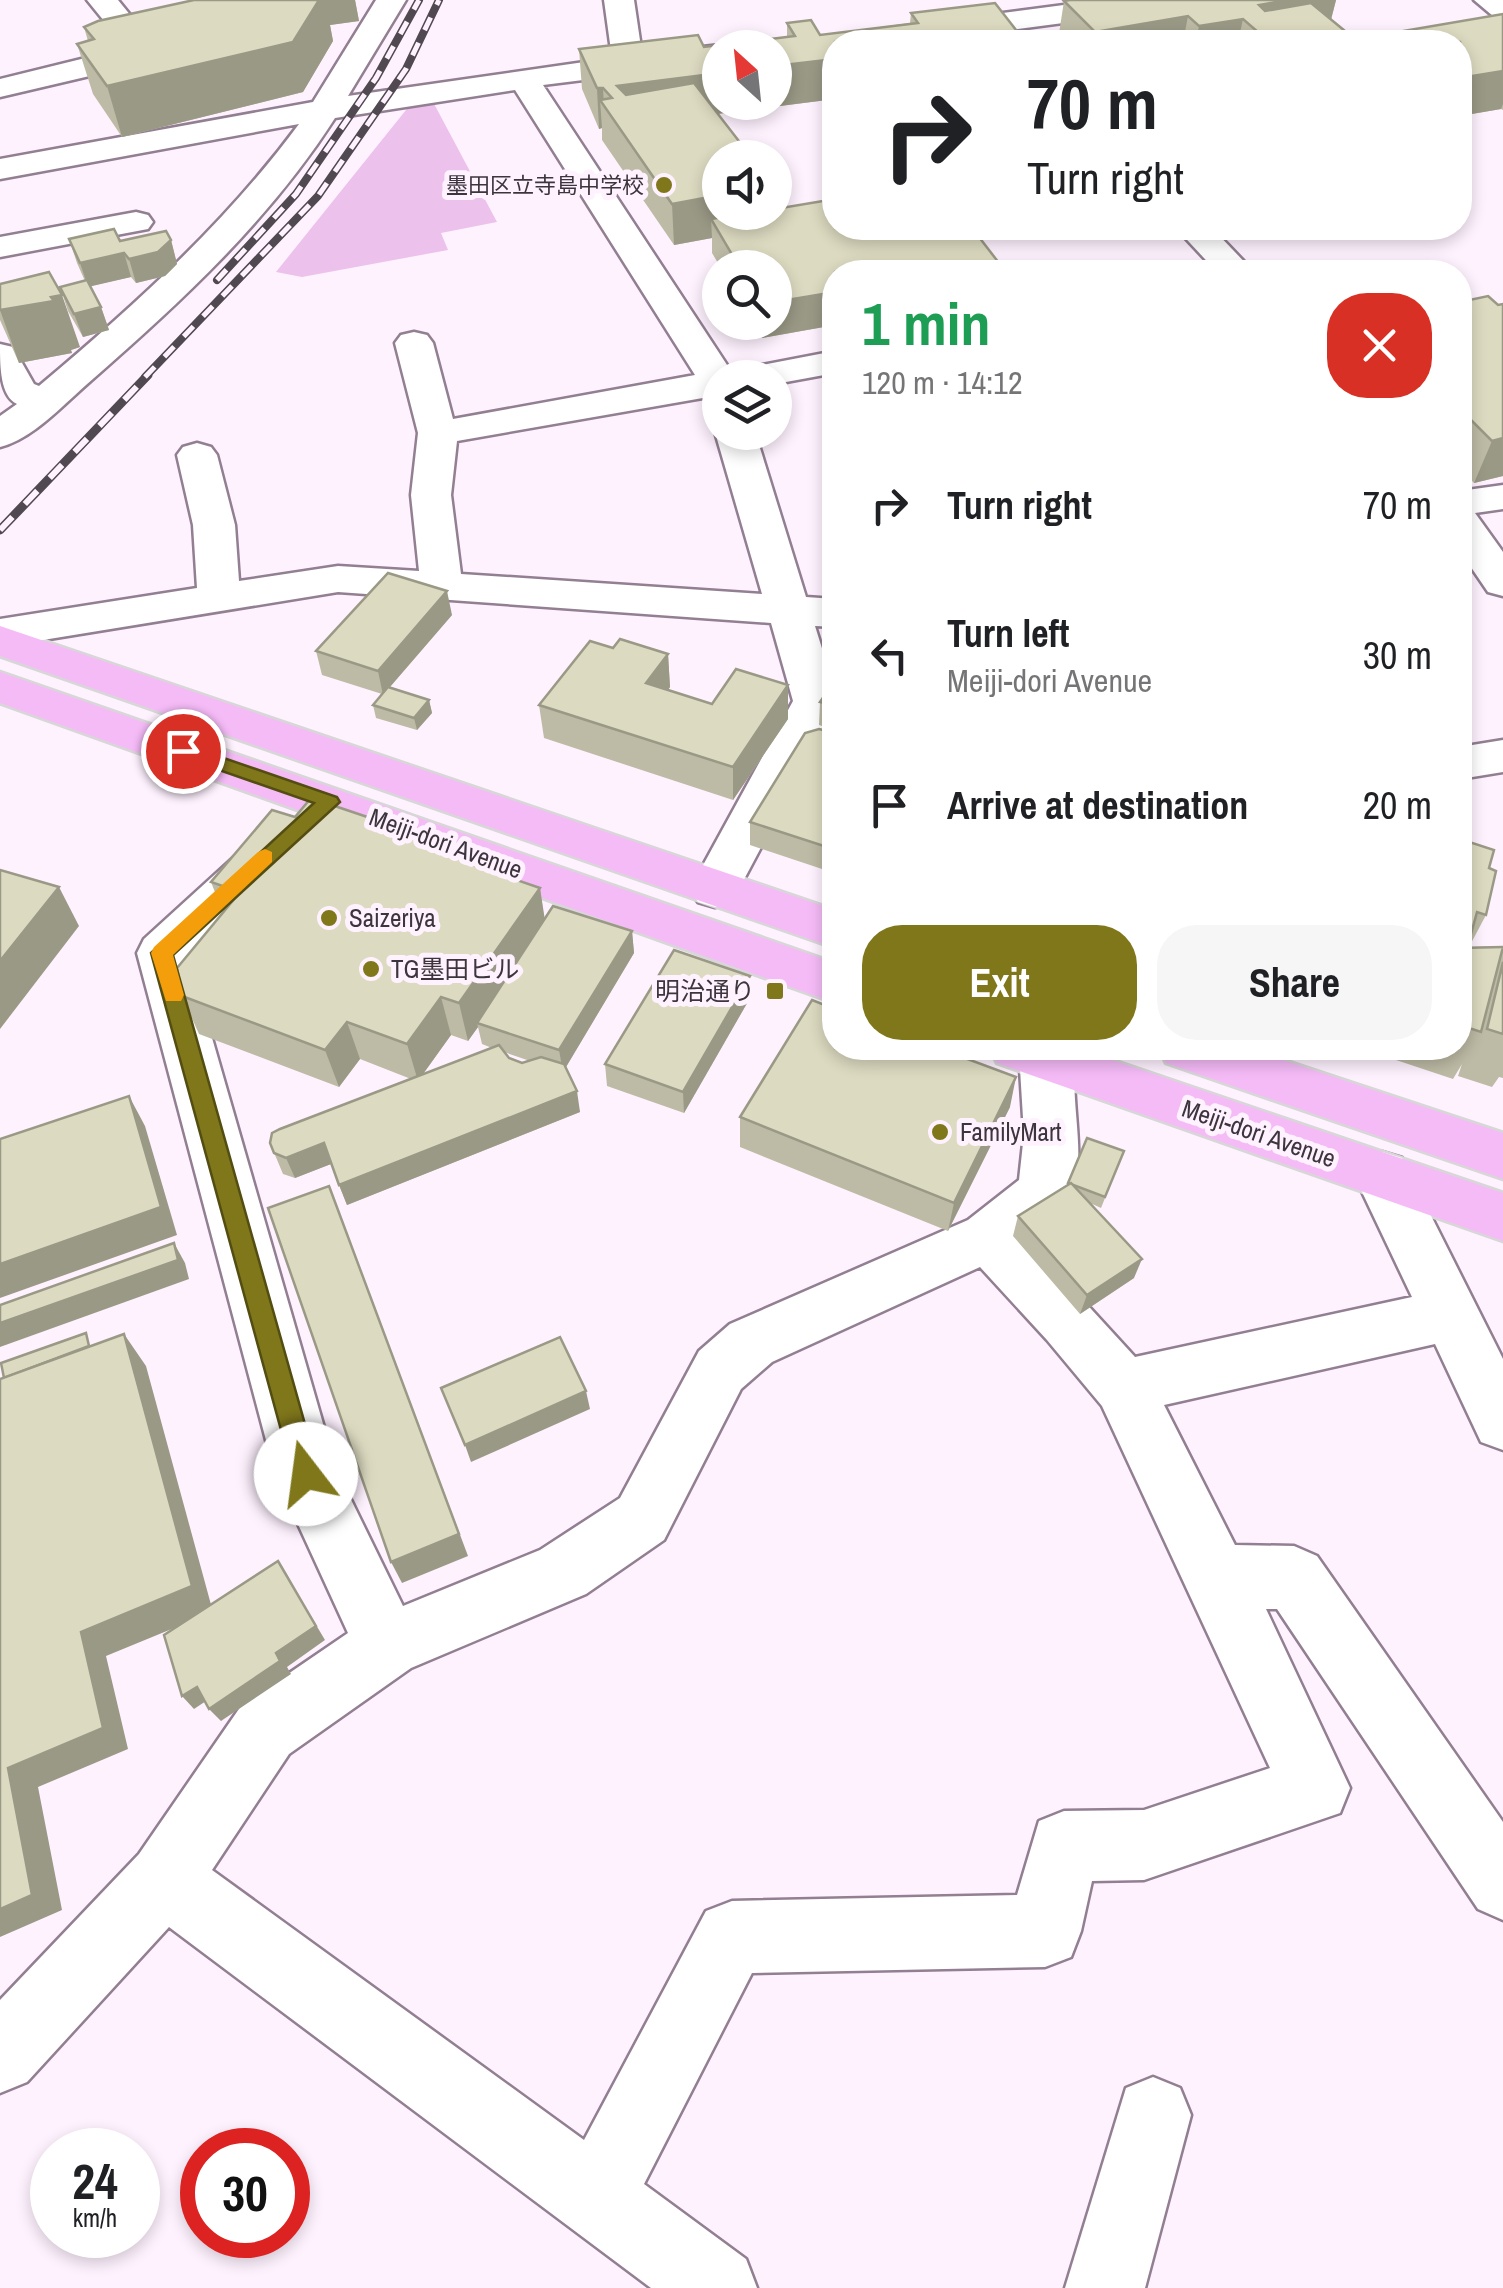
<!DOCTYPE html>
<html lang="en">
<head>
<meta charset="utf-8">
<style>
	body { margin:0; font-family:"Archivo Narrow","Noto Sans JP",sans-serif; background:#f6f6f6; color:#202124; height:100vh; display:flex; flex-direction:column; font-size:38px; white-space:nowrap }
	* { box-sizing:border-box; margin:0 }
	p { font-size:32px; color:#757577 }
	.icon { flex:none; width:55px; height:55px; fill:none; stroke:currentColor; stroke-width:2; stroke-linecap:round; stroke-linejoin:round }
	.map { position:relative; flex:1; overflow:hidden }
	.sheet { position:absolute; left:822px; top:260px; width:650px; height:800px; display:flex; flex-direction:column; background:#fff; border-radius:40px; box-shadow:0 5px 15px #0003 }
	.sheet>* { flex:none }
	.guide { position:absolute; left:822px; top:30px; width:650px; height:210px; border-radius:40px; box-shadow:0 5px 15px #0003; background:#fff; color:#202124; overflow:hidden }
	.needle { width:65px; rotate:333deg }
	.controls { position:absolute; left:702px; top:30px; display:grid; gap:20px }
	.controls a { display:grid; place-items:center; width:90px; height:90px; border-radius:50%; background:#fff; box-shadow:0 5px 15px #0003; font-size:50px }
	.speed { position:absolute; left:30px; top:2128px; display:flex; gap:20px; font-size:50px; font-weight:700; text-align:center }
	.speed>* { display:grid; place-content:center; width:130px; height:130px; border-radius:50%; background:#fff; box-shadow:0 5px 15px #0003; line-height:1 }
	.speed small { font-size:25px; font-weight:400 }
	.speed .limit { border:15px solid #d22; background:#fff; color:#111 }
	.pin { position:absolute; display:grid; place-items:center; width:85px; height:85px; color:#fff; margin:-42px; border:5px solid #fff; border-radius:50%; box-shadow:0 2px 10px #0007 }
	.me { position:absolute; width:110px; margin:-55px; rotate:345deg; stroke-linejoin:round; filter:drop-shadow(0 0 8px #0008) }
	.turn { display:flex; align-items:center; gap:35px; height:210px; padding:0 40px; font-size:45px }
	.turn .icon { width:130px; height:130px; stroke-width:2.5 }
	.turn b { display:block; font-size:70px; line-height:85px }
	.round { display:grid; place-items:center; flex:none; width:105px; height:105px; border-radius:40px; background:#f6f6f6 }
	.summary { display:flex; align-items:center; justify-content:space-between; height:170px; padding:0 40px }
	h1 { font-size:60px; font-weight:700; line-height:75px; color:#1e9e55 }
	.primary-button { display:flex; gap:20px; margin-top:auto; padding:20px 40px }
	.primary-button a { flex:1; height:115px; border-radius:40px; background:#80771b; color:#fff; font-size:40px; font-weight:700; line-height:115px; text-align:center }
	.primary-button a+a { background:#f6f6f6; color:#202124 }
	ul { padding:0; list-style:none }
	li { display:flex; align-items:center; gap:30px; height:150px; padding:0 40px }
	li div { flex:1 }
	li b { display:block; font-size:38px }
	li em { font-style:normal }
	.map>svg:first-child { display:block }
	.green { fill:#ecc1ec }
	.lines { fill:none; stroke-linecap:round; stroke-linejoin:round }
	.minor-casing { stroke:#927f92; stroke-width:5 }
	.major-casing { stroke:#d8d7d8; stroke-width:5 }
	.minor { fill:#fff; fill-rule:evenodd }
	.major { fill:#f5bbf7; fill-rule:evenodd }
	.rail-far1-casing { stroke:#514951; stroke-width:8 }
	.rail-casing { stroke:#514951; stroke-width:9 }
	.rail-far1 { stroke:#fff2ff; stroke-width:5; stroke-dasharray:14; stroke-linecap:butt }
	.rail { stroke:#fff2ff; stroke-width:6; stroke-dasharray:18; stroke-linecap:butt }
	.wall { fill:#bdbba5; fill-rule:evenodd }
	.shaded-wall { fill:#9a9986 }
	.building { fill:#dcdac0; stroke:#9a9986; stroke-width:2.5 }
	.route { fill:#80771b; stroke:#534d12; stroke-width:2.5 }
	.slow { fill:#f59e0b }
	.poi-dot { fill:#80771b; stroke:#fff2ff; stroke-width:4 }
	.labels { text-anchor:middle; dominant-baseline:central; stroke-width:10; stroke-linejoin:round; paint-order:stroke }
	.far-poi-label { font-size:22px; fill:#3d353d; stroke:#fff2ff; text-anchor:end }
	.street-label { font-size:25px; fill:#3d353d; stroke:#fff2ff }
	.poi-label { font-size:25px; fill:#3d353d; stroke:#fff2ff; text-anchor:start }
</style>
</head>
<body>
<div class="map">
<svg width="1503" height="2288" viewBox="0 0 1503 2288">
	<rect width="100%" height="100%" fill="#fff2ff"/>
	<polygon class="green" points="432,100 497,222 441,233 448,250 302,277 276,272 410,105"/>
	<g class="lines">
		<g class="minor-casing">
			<g id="minor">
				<polygon points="87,0 118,0 158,49 145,63 0,97 0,79 126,48"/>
				<path d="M376 0H406L348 96 612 58 604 0H634L642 54 720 45 731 48H720V63L543 85 731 371 835 351V373L775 384V378H720V395L457 441 451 495 461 574 762 594 715 432 720 425V432H755L806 597 835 599V627L815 626 835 690V708L732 902 715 907 698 902 690 889 793 701 771 623 338 592 0 647V619L197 588 193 525 177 455 183 447 197 443 211 447 217 455 235 525 239 581 338 566 419 571 411 495 418 433 395 343 401 335 414 332 427 335 433 343 453 419 695 375 515 90 335 118C269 221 178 305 86 385 61 407 32 439 0 447V416L17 404C0 396 0 366 0 344L13 347 34 384 39 386C134 306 225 224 299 124L0 179V159L313 102Z"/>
				<polygon points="1102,0 1184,0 1179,6 1169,9 934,40 923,37 919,31 923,25 934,22"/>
				<polygon points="1474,0 1503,0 1503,19 1493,16"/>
				<polygon points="136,212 148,215 153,222 148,229 0,257 0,237"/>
				<polygon points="1176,228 1212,228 1254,272 1217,272"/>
				<polygon points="1503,485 1503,509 1475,513 1503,552 1503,596 1488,592 1460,551 1460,491"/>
				<polygon points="1503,740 1503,772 1460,779 1460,747"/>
				<path d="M273 831 290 837 297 849 290 861 189 958 336 1469 403 1606 540 1550 620 1498 699 1351 730 1324 968 1220 1019 1180 1024 1134 1020 1069 1027 1048H1079C1063 1092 1096 1172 1063 1209 1053 1220 1039 1229 1027 1239L1135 1357 1412 1297 1354 1175 1362 1158 1382 1152 1402 1158 1503 1359V1450L1481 1442 1435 1344 1164 1405 1235 1545 1294 1546 1317 1556 1503 1822V1920L1478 1909 1277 1609H1266L1350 1788 1340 1813 1144 1880 1092 1881 1081 1931 1071 1957 1045 1967 752 1973 644 2184 746 2259 757 2288H651L169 1927 27 2082 0 2093V2000L139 1854 241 1706 348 1633 275 1474 137 953 144 939 256 837ZM980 1267 1047 1340 1102 1406 1270 1768 1144 1810 1064 1811 1039 1821 1017 1895 732 1901 706 1911 584 2140 212 1870 289 1754 411 1668 586 1594 664 1540 741 1389 772 1362Z"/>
				<polygon points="1153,2077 1180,2088 1191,2115 1145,2288 1065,2288 1126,2088"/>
			</g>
		</g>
		<g class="major-casing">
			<g id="major">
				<polygon points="0,626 835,910 835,948 0,656"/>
				<polygon points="0,672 835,963 835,1003 0,703"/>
				<polygon points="990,1048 1077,1048 1503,1193 1503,1241 997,1063"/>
				<polygon points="1159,1048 1247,1048 1503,1133 1503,1179 1166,1063"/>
			</g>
		</g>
		<use href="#minor" class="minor"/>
		<use href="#major" class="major"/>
		<g class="rail-far1-casing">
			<g id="rail-far1">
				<polyline points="217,280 296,194 376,78 419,0"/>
				<polyline points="145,377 318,196 406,69 439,0"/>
			</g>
		</g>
		<g class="rail-casing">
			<polyline id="rail" points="0,530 148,375"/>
		</g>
		<use href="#rail-far1" class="rail-far1"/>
		<use href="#rail" class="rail"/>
	</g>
	<g class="wall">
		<polygon points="194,0 355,0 359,21 330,25 333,41 303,92 122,137 93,94 77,44 88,41 84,27"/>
		<polygon points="1070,0 1336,0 1331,20 1345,31 1342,42 1503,14 1503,110 1501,109 1460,116 1460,42 1060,42 1058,40 1064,1"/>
		<path d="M995 3 1020 35 1019 42H835V99L718 114 752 158H720V212H775V209L835 199V228H972L999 263 998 272H835V325L762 338 753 322H775V268H721L712 253V238L674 245 602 140V128L599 129 582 89 579 49 698 35 704 47 787 37V23L811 20 820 35 910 23 911 13ZM720 48H775V102H720Z"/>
		<polygon points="69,239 120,241 171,240 177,264 165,276 136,283 131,277 90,286 101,307 109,330 83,337 68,311 60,287 85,281 77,263"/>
		<polygon points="0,284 80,347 71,350 72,353 19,363 0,320"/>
		<polygon points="1460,302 1498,305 1503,476 1474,483 1460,468"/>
		<polygon points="452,615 389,688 429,700 432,713 417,730 376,718 373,705 382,694 322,675 316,651"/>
		<polygon points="613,648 668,654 670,687 668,690 712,704 788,719 733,800 544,738 539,705"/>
		<polygon points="835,685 835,730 819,725 820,702"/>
		<polygon points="835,733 835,865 831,872 750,845 750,822"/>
		<path d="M295 817 482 868 540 888 544 919 632 931 634 953 566 1067 580 1112 347 1205 331 1164 295 1178 283 1174 270 1143 411 1079 360 1059 339 1087 199 1034 182 996 223 913 211 882ZM478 1027 482 1044 492 1048 423 1074 451 1035 468 1041ZM504 1052 530 1061 522 1063 509 1058Z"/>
		<polygon points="1460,833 1489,868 1486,915 1469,947 1503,946 1503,1078 1499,1077 1492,1087 1458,1076 1462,1064 1453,1079 1360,1048 1460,1048"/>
		<polygon points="750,998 684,1113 607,1086 605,1064"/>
		<polygon points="1010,1107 948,1231 740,1147 740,1117"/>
		<polygon points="1087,1138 1124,1151 1101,1208 1090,1203 1134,1278 1080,1314 1013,1236 1018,1216 1068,1185"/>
	</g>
	<g class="shaded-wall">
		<polygon points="319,0 355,0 359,21 330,25 333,41 303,92 122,137 107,86"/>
		<polygon points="1289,0 1336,0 1328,31 1266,42 1259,5"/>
		<polygon points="1188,16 1183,42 1094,42 1095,32"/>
		<polygon points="1243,19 1238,42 1196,42 1199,26"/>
		<polygon points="1345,31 1342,42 1297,42 1298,39"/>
		<polygon points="1020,35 1019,42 963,42"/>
		<polygon points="835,59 835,99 620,126 617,86 720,73 720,102 775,102 775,66"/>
		<polygon points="1503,71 1503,104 1501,109 1460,116 1460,78"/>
		<polygon points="597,88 603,88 604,106 600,100 602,128 599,129"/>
		<polygon points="720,195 720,212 773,212 711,219 712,238 674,245 672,204"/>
		<polygon points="171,240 177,264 165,276 136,283 129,259"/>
		<polygon points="124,253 131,277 88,287 80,263"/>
		<polygon points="999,263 998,272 944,272"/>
		<polygon points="835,292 835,325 762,338 762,322 775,322 775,302"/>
		<polygon points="62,295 80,347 71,350 72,353 19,363 0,310"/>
		<polygon points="101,307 109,330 83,337 74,314"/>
		<polygon points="1503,438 1503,476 1474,483 1492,441"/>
		<polygon points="447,591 452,615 383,695 378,671"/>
		<polygon points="668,654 670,687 648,717 646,683"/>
		<polygon points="788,685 788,719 733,800 733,767"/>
		<polygon points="429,700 432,713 417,730 414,718"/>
		<polygon points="835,845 835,865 831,872 833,849"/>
		<polygon points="480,855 488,895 473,865"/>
		<polygon points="59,887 79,926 0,1029 0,961"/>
		<polygon points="540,888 546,927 477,1023 478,1027 468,1041 459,1003"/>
		<polygon points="632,931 634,953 563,1072 559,1050"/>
		<polygon points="750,976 750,998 684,1113 683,1092"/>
		<polygon points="441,997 451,1035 418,1081 407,1044"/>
		<polygon points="347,1022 360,1059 339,1087 325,1050"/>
		<polygon points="1016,1077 1010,1107 948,1231 954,1203"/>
		<polygon points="577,1091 580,1112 347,1205 339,1185"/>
		<polygon points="129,1096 145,1126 177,1235 0,1298 0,1264"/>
		<polygon points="324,1143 331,1164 295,1178 286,1158"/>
		<polygon points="340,1215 468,1556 402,1583 391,1562"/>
		<polygon points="174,1243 185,1263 189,1279 0,1347 0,1323"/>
		<polygon points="1142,1259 1134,1278 1080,1314 1087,1295"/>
		<polygon points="124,1334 146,1366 213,1612 106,1656 128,1749 38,1787 62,1910 0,1937 0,1909 8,1768 81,1632"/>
		<polygon points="586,1391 590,1409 471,1462 465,1445"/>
		<polygon points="278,1561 325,1640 287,1667 291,1674 221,1721 209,1709 276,1653"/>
		<polygon points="197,1687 209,1699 194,1709 182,1696"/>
	</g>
	<g class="building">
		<polygon points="194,0 319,0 293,42 107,86 77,44 94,39 84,27 98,21"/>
		<polygon points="1070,0 1289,0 1259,5 1265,11 1311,3 1345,31 1298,39 1302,42 1246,42 1266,39 1243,19 1199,26 1188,16 1095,32 1064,1"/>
		<polygon points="995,3 1020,35 963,42 835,42 835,59 775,66 775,48 720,48 720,73 617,86 626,95 694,83 752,158 720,158 720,195 672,204 600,100 612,98 603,88 597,88 579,49 698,35 704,47 795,36 787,23 811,20 820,35 918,23 911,13"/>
		<polygon points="1503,14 1503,71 1460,78 1460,42 1339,42"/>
		<polygon points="835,199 835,228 972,228 999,263 944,272 835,272 835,292 775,302 775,268 740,268 711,219 752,212 775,212 775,209"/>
		<polygon points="114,229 120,241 166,231 171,240 158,252 129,259 124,253 80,263 69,239"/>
		<polygon points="49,272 62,295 51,297 54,301 0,310 0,284"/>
		<polygon points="87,280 101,307 74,314 60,287"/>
		<polygon points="1488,296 1498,305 1503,304 1503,438 1492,441 1460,409 1460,302"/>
		<polygon points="388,573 447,591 378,671 316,651"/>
		<polygon points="620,639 668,654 646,683 712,704 736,669 788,685 733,767 539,705 590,641 613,648"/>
		<polygon points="835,685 835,706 820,702 831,686"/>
		<polygon points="388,687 429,700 414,718 373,705"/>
		<polygon points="819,729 835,733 835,845 833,849 750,822 805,733"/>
		<polygon points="311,798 480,855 473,865 540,888 459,1003 441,997 407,1044 347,1022 325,1050 182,996 177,968 240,892 211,882 272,810 295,817"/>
		<polygon points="1460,833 1467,837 1466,841 1494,850 1489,868 1496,871 1486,915 1477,912 1471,934 1460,930"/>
		<polygon points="0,870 59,887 0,961"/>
		<polygon points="553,906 632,931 559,1050 477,1023"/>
		<polygon points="1503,947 1481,1032 1460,1025 1460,948"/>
		<polygon points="674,950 750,976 683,1092 605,1064"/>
		<polygon points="1503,962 1503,1034 1487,1029"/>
		<polygon points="812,1000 835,1009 835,1048 938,1048 1016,1077 954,1203 740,1117"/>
		<polygon points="499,1045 509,1058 522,1063 541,1057 564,1064 577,1091 339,1185 324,1143 286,1158 274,1153 270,1143 272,1133 280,1129"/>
		<polygon points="129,1096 161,1207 0,1264 0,1139"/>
		<polygon points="1087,1138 1124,1151 1105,1197 1068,1183"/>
		<polygon points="1071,1183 1142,1259 1087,1295 1018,1216"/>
		<polygon points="329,1186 459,1534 391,1562 268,1208"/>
		<polygon points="174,1243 178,1260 0,1323 0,1305"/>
		<polygon points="86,1333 89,1346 4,1378 1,1363"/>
		<polygon points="124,1334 192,1586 81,1632 103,1728 8,1768 32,1895 0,1909 0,1379"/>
		<polygon points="560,1337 586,1391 465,1445 441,1388"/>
		<polygon points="278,1561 316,1626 276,1653 280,1661 209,1709 197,1687 182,1696 164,1635"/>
	</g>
	<polygon class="route" points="183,744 337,797 340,802 173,955 319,1474 315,1483 306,1486 297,1483 293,1474 151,953 314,803 176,755 174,751"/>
	<polygon class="slow" points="265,849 272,852 272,862 173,955 184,995 181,1001 166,1001 151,953 154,947 258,852"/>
	<g class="poi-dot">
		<circle cx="664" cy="185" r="10"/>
		<circle cx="329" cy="918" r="10"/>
		<circle cx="371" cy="969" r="10"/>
		<rect x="765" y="981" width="20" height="20" rx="5"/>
		<circle cx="940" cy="1132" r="10"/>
	</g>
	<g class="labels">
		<g class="far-poi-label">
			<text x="644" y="185">墨田区立寺島中学校</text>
		</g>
		<g class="street-label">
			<text transform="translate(446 843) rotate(20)">Meiji-dori Avenue</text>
			<text transform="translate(1259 1133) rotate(19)">Meiji-dori Avenue</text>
		</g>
		<g class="poi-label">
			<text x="349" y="918">Saizeriya</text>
			<text x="391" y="969">TG墨田ビル</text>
			<text x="755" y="991" text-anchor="end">明治通り</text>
			<text x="960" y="1132">FamilyMart</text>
		</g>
	</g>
</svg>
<div class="controls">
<a><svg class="needle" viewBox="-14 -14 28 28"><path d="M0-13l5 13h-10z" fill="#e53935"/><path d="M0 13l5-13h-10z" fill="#757577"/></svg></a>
<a><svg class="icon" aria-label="sound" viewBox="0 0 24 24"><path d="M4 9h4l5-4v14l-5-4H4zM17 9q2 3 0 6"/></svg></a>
<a><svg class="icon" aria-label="search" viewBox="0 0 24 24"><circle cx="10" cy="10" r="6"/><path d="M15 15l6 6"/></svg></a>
<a><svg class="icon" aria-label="layers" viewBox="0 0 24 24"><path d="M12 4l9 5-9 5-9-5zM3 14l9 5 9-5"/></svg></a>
</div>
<div class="speed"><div>24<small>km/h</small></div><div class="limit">30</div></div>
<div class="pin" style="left:183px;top:751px;background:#d93025"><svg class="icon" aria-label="arrive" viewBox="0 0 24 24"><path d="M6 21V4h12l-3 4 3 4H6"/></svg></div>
<svg class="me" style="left:306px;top:1474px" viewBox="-20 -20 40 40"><circle r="19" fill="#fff"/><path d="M0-13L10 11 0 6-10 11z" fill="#80771b"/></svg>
<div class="guide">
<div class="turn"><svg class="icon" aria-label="right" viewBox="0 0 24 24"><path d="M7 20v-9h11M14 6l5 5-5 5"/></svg><div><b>70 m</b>Turn right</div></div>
</div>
<section class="sheet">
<div class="summary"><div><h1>1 min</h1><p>120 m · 14:12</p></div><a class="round" style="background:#d93025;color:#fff"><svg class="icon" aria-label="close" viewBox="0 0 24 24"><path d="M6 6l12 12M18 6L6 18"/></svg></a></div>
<ul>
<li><svg class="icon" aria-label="right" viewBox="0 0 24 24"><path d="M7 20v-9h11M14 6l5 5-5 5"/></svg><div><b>Turn right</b></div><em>70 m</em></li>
<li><svg class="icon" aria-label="left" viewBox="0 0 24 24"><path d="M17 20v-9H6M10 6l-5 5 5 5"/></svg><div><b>Turn left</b><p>Meiji-dori Avenue</p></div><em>30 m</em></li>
<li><svg class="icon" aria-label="arrive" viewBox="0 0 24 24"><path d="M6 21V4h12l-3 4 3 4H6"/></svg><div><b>Arrive at destination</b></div><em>20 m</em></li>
</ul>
<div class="primary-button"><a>Exit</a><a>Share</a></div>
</section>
</div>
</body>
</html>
